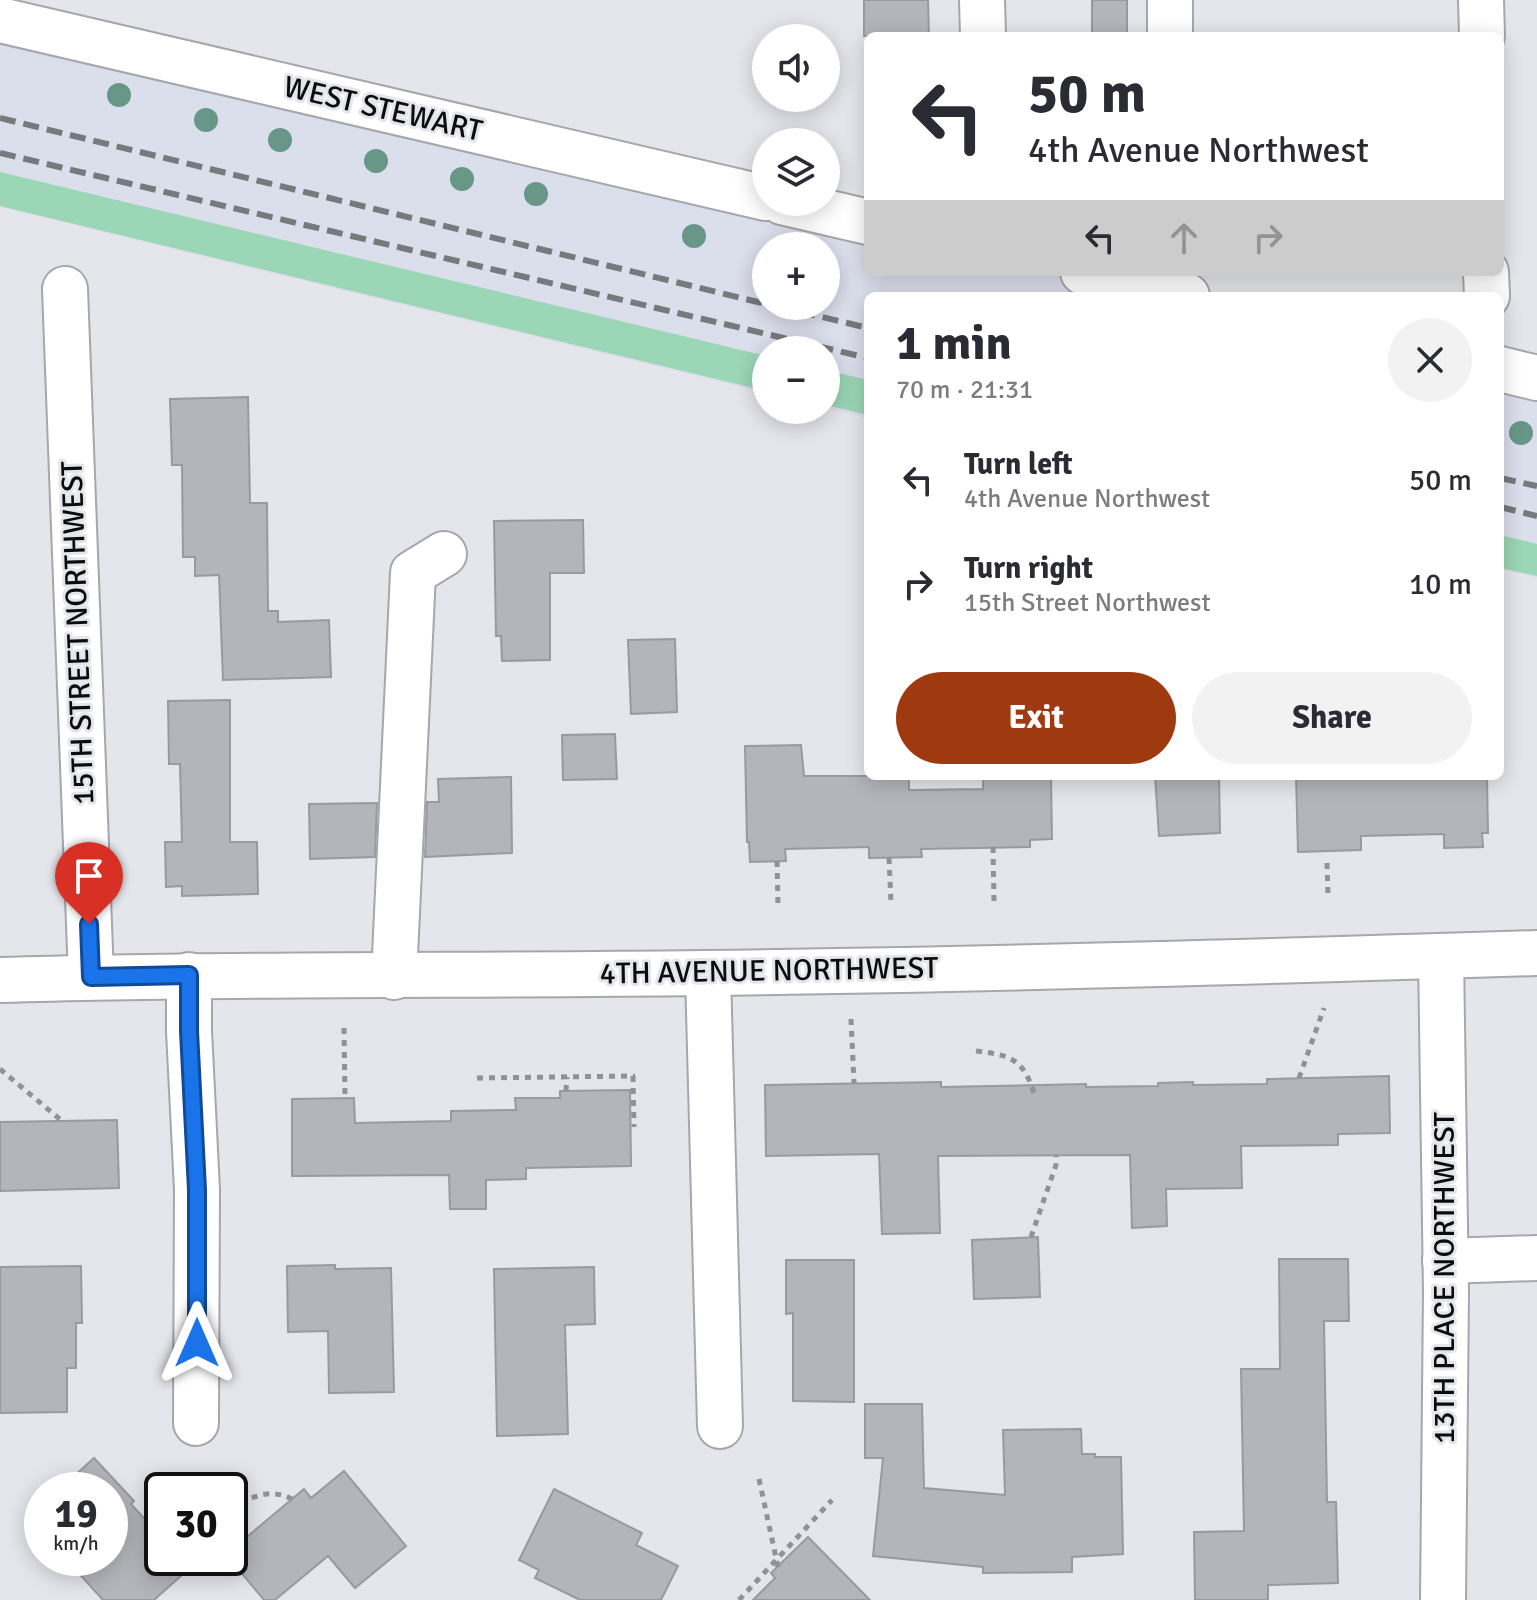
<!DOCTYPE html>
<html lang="en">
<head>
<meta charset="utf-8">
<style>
	body { margin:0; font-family:Signika,sans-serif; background:#f2f2f3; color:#2b2b33; height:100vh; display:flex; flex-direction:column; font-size:30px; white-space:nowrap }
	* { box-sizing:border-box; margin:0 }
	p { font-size:26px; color:#7c7c81 }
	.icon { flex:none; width:44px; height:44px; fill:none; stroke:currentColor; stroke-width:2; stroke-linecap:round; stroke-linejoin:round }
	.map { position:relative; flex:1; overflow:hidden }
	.details { position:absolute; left:864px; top:292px; width:640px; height:488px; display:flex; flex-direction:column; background:#fff; border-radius:12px; box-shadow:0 4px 20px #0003 }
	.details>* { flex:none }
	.top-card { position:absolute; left:864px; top:32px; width:640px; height:244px; border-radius:12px; box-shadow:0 4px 20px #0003; background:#fff; color:#2b2b33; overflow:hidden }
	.fabs { position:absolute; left:752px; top:24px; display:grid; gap:16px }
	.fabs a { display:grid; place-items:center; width:88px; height:88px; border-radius:50%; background:#fff; box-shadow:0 4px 20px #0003; font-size:40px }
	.speed { position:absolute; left:24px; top:1472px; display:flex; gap:16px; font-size:40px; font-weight:700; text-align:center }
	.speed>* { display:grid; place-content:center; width:104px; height:104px; border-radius:50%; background:#fff; box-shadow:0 4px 20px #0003; line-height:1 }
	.speed small { font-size:20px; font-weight:400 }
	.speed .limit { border:4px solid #111; border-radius:12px; background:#fff; color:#111 }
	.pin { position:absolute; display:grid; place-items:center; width:68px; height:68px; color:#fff; margin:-82px -34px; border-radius:50% 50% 50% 0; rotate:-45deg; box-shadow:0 0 8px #0007 }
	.pin .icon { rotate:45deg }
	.me { position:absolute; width:88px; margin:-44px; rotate:0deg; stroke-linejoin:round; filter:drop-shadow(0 0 6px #0008) }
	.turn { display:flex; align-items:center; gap:28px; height:168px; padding:0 32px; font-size:36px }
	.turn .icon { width:104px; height:104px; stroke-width:2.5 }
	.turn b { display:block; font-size:56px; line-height:68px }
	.lanes { display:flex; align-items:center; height:76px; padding:0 32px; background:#0003; justify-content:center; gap:40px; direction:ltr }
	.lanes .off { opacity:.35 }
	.round { display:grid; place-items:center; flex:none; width:84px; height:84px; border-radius:42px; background:#f2f2f3 }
	.overview { display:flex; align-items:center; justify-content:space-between; height:136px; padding:0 32px }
	h1 { font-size:48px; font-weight:700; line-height:60px }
	.cta { display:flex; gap:16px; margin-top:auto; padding:16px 32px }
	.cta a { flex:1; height:92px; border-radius:48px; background:#9f3910; color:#fff; font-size:32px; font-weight:700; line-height:92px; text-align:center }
	.cta a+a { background:#f2f2f3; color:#2b2b33 }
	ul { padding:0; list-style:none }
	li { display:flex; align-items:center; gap:24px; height:104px; padding:0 32px }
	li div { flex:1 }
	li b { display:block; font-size:30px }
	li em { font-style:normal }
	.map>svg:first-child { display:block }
	.built { fill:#dbdeeb; fill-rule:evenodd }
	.green { fill:#9bd6b6 }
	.building { fill:#b4b5ba; stroke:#999a9f; stroke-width:2 }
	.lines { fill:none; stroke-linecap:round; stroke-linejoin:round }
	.minor-casing { stroke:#a6a7ac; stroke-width:48 }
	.path { stroke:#919296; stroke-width:5; stroke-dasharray:6 6; stroke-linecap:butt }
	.minor { stroke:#fff; stroke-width:44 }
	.rail { stroke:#78797d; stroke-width:6; stroke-dasharray:16 8; stroke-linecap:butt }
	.tree { fill:#689687 }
	.route-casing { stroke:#114b97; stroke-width:20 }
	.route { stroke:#1a73e8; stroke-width:14 }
	.labels { text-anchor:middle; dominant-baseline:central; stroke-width:6; stroke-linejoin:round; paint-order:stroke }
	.street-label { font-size:30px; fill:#0b0c0e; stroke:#e5e6eb }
</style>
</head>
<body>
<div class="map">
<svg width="1537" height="1600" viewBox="0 0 1537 1600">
	<rect width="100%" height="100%" fill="#e5e6eb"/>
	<g class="built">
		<path d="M0 19 868 222V272H1083L1187 296H868V418L826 408V350H766V393L0 207ZM766 246H826V306H766Z"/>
		<polygon points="1500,369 1537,378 1537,578 1500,569"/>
	</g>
	<g class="green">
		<polygon points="0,172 766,356 766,391 0,206"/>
		<polygon points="826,370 868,380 868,415 826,405"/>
		<polygon points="1500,535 1537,544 1537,576 1500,568"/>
	</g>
	<g class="building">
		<polygon points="864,0 928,0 929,36 864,36"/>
		<rect x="1092" y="0" width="35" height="36"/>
		<polygon points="248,397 250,503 267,503 268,611 278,611 278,622 329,620 331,677 223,680 219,575 195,576 195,557 183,557 182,465 172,465 170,399"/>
		<polygon points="583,520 584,573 550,573 550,660 502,661 501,636 496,636 494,521"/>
		<polygon points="675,639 677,712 631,714 628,640"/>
		<polygon points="230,700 230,842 257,842 258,894 182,896 182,886 166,887 165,842 182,842 180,764 169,764 168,701"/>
		<polygon points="615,734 617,779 563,780 562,735"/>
		<polygon points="801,745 804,776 909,776 909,790 983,789 983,777 1051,776 1052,839 1030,840 1030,847 921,849 922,857 869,858 869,847 785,849 786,861 750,862 749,842 747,842 745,746"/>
		<polygon points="1155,776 1219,776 1220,833 1159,836"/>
		<polygon points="1296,776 1487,776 1488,833 1482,833 1483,847 1444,848 1444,834 1361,836 1361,850 1298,852"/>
		<polygon points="511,777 512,853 425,857 427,802 439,802 438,779"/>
		<polygon points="377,803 375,857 310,859 309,804"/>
		<polygon points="1389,1076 1390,1133 1338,1134 1338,1145 1241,1146 1242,1188 1166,1189 1167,1226 1132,1228 1130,1155 938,1156 940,1233 882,1234 879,1154 766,1156 765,1085 941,1082 941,1087 1086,1084 1086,1087 1158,1086 1158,1083 1193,1082 1193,1085 1267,1084 1267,1079"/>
		<polygon points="630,1090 631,1166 526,1168 526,1179 486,1180 486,1209 450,1209 449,1175 292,1176 292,1099 354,1098 355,1123 451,1121 451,1111 516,1110 515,1098 560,1098 560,1091"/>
		<polygon points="117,1120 119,1188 0,1191 0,1122"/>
		<polygon points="1038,1237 1040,1297 974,1299 972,1240"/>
		<polygon points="1279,1259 1348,1259 1349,1321 1324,1321 1327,1502 1336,1502 1338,1583 1268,1585 1268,1600 1195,1600 1194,1532 1244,1531 1241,1369 1280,1369"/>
		<polygon points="786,1260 854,1260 854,1402 793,1401 793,1313 786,1314"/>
		<polygon points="335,1265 335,1269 391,1268 394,1392 329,1393 328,1331 288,1332 287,1266"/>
		<polygon points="81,1266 82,1323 76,1323 76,1368 67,1368 67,1412 0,1413 0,1267"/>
		<polygon points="594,1267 595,1324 565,1325 568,1434 497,1436 494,1269"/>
		<polygon points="865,1404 922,1404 924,1488 1005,1495 1003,1430 1081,1429 1082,1454 1095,1454 1095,1457 1121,1457 1123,1554 1072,1557 1072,1572 983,1573 983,1567 873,1556 883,1458 865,1458"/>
		<polygon points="94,1458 134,1501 131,1504 162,1538 162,1558 181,1558 190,1568 154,1600 103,1600 65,1558 110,1558 110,1490 59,1490"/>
		<polygon points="344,1471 406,1546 355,1588 328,1556 275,1600 264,1600 229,1558 230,1551 304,1489 311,1498"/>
		<polygon points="554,1489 642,1533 636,1545 678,1566 661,1600 580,1600 535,1578 539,1570 519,1560"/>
		<polygon points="42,1506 42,1534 28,1518"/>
		<polygon points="808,1537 870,1600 753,1600 775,1578 771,1573"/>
	</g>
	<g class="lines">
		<g class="minor-casing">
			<g id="minor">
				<polyline points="982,0 983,36"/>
				<polyline points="1170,0 1170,36"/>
				<polyline points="1481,0 1482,36"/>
				<polyline points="0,20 766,198"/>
				<polyline points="782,202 868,222"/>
				<polyline points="1083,272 1187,296"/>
				<polyline points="1486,272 1487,296"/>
				<polyline points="65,289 91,977"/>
				<polyline points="1500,369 1537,378"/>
				<polyline points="1441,956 1446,1292 1443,1600"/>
				<polyline points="708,973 720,1426"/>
				<polyline points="189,975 189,1031 197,1190 196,1423"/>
				<polyline points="394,977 413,573 444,554"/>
				<path d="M0 980C234 973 469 976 703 973 981 970 1259 962 1537 953"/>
				<polyline points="1445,1261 1537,1258"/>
			</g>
		</g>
		<g class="path">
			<polyline points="993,847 994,901"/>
			<polyline points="889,858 891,903"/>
			<polyline points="777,861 778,905"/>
			<polyline points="1327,863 1328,894"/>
			<polyline points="851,1019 854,1083"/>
			<polyline points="344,1028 345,1098"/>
			<path d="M976 1051C1009 1055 1023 1058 1034 1093"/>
			<polyline points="0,1069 62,1121"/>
			<polyline points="477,1078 633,1076 634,1127"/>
			<polyline points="1299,1078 1324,1008"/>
			<polyline points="566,1091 567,1077"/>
			<polyline points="1031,1237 1056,1165 1056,1156"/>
			<polyline points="759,1479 778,1567"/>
			<path d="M230 1508C251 1498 269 1487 292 1499"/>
			<polyline points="739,1600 832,1500"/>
		</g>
		<use href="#minor" class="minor"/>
		<g class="rail">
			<polyline points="0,118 766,304"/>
			<polyline points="0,153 868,358"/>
			<polyline points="776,306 868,328"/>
			<polyline points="1500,478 1537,486"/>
			<polyline points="1500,507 1537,516"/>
		</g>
	</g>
	<g class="tree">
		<circle cx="119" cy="95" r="12"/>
		<circle cx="206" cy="120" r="12"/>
		<circle cx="280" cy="140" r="12"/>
		<circle cx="376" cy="161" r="12"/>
		<circle cx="462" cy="179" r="12"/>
		<circle cx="536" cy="194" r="12"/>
		<circle cx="694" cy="236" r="12"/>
		<circle cx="1521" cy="433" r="12"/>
	</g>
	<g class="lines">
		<g class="route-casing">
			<polyline id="route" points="89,924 91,977 189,975 189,1031 197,1190 197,1343"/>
		</g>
		<use href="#route" class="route"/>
	</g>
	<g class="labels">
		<g class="street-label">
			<text transform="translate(383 109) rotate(13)">WEST STEWART</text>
			<text transform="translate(78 633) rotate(-92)">15TH STREET NORTHWEST</text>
			<text transform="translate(769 971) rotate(-1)">4TH AVENUE NORTHWEST</text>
			<text transform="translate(1444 1278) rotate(-90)">13TH PLACE NORTHWEST</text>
		</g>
	</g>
</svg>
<div class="fabs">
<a><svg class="icon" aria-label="sound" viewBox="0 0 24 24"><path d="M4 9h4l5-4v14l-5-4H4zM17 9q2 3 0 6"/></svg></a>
<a><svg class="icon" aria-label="layers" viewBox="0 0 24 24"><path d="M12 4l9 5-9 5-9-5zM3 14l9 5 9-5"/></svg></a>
<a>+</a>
<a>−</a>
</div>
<div class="speed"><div>19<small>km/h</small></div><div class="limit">30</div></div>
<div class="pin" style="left:89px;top:924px;background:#d93025"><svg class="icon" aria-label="arrive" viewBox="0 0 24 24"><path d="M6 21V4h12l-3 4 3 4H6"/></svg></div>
<svg class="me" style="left:197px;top:1343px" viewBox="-20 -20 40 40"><path d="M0-17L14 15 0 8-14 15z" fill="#1a73e8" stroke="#fff" stroke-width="4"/></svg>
<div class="top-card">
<div class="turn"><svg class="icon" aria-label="left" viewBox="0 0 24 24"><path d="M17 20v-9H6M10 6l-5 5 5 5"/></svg><div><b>50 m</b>4th Avenue Northwest</div></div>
<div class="lanes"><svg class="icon" aria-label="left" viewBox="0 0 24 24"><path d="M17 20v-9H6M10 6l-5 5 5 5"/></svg><svg class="icon off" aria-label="ahead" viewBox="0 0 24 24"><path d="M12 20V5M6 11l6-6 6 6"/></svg><svg class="icon off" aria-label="right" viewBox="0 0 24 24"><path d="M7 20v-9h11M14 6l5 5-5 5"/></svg></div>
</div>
<section class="details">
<div class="overview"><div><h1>1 min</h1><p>70 m · 21:31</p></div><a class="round"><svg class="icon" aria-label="close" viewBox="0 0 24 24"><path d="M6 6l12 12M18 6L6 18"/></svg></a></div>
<ul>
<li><svg class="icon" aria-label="left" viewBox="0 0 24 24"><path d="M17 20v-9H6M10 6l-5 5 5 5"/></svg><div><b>Turn left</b><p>4th Avenue Northwest</p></div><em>50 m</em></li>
<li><svg class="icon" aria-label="right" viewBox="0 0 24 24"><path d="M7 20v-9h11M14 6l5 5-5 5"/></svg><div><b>Turn right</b><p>15th Street Northwest</p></div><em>10 m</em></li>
</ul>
<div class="cta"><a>Exit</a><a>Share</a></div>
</section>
</div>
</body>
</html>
